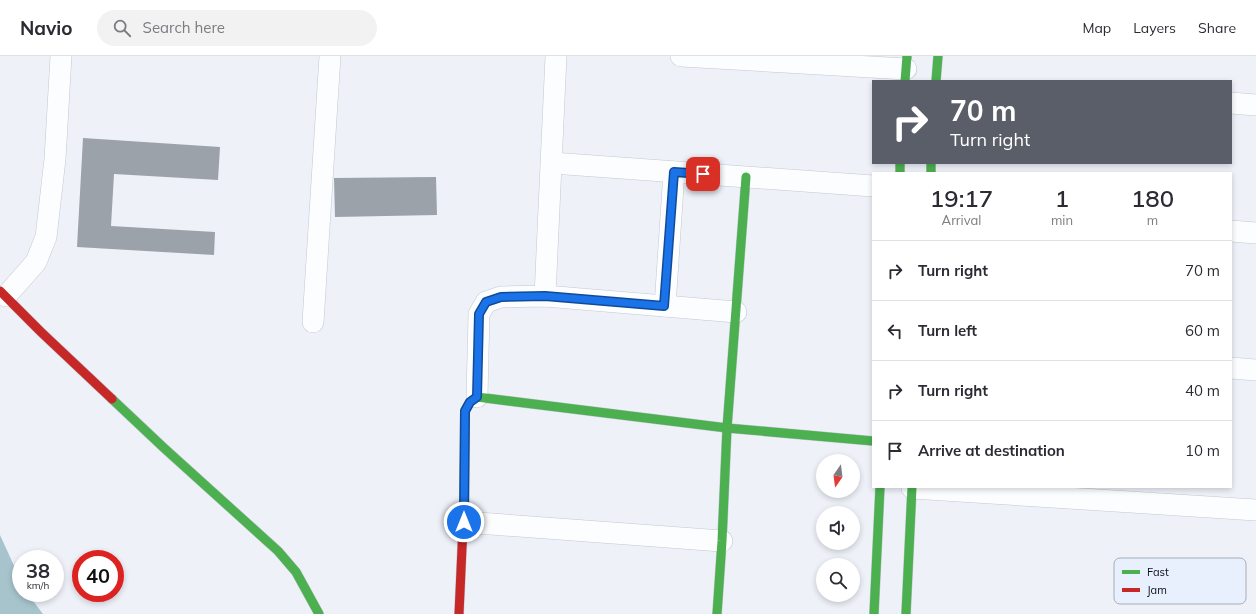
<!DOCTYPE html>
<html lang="en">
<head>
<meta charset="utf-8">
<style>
	body { margin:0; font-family:Mulish,sans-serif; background:#f2f2f3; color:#2b2b33; height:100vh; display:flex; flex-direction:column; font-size:15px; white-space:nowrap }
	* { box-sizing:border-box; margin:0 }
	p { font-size:13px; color:#7c7c81 }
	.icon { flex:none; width:22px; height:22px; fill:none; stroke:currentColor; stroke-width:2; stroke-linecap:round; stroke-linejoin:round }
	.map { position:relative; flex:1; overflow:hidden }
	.panel { position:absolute; left:872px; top:116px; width:360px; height:316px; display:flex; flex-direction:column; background:#fff; border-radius:0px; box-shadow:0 2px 6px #0003 }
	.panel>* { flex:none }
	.guide { position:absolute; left:872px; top:24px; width:360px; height:84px; border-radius:0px; box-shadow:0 2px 6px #0003; background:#5a5e68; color:#fff; overflow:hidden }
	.needle { width:26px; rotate:194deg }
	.tools { position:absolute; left:816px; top:398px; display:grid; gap:8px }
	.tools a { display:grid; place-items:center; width:44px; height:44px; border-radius:50%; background:#fff; box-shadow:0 2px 6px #0003; font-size:20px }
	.speed { position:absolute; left:12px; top:494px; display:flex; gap:8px; font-size:20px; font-weight:700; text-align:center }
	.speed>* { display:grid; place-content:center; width:52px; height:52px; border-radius:50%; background:#fff; box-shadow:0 2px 6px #0003; line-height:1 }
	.speed small { font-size:10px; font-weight:400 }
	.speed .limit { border:6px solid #d22; background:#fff; color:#111 }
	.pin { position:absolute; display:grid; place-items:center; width:34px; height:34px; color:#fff; margin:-17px; border-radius:8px; box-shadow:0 2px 6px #0006 }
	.me { position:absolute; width:44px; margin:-22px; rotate:0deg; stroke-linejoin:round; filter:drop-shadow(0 0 3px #0008) }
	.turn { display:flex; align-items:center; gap:14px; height:84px; padding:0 12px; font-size:18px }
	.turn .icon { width:52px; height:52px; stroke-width:2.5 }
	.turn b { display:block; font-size:28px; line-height:34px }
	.eta { display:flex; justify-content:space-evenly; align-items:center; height:68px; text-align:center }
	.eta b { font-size:24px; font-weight:600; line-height:28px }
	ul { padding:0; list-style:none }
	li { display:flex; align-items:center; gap:12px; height:60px; padding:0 12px; border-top:1px solid #e1e1e2 }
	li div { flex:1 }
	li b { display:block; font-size:15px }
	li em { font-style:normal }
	header { display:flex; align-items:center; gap:24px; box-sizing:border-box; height:56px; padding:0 20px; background:#fff; border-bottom:1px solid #e1e1e2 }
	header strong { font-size:19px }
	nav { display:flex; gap:22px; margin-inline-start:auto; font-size:14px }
	.search { width:280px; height:36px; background:#f2f2f3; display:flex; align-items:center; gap:10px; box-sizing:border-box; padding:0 14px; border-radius:22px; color:#7c7c81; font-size:15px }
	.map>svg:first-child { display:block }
	.water { fill:#a7c4cd }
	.building { fill:#9ca2a9 }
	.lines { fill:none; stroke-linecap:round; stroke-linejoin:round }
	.street-casing { stroke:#c3c8d1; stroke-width:22 }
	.fast-casing { stroke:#c3c8d1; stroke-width:10 }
	.jam-casing { stroke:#c3c8d1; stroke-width:10 }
	.street { stroke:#fcfdfe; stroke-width:21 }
	.fast { stroke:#4caf50; stroke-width:9 }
	.jam { stroke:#c62828; stroke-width:9 }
	.route-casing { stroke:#114b97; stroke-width:10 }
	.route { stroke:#1a73e8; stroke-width:7 }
	.key { fill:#e9f0fd; stroke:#a6acb9; stroke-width:1 }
	.key-label { font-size:11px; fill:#0a0f1a }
</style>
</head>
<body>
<header>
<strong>Navio</strong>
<div class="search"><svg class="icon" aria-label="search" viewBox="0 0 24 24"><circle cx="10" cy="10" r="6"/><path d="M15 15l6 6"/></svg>Search here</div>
<nav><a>Map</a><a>Layers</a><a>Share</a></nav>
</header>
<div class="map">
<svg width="1256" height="558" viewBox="0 0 1256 558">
	<rect width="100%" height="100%" fill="#eef1f8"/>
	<polygon class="water" points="0,479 21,525 21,537 27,537 43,558 0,558"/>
	<g class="building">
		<polygon points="83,82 220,91 218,124 114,118 111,170 215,176 214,199 77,191"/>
		<polygon points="436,121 437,159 335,161 334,122"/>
	</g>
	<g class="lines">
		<g class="street-casing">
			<g id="street">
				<polyline points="681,0 906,13"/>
				<polyline points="1231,47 1256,49"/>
				<polyline points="552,107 873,130"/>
				<polyline points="1231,175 1256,177"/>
				<polyline points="6,240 36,206 46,181 55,103 61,0"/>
				<polyline points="545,240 556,0"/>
				<polyline points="665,250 674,116"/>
				<polyline points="313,266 330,0"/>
				<polyline points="1231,312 1256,314"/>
				<polyline points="477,341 479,258 486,246 501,241 545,240 736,256"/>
				<polyline points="912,432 1256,454"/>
				<polyline points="464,466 722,485"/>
			</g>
		</g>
		<g class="fast-casing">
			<g id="fast">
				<polyline points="905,25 907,0"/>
				<polyline points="936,25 938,0"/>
				<polyline points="900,107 900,117"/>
				<polyline points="931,107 931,117"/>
				<polyline points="112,343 164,392 278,495 296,516 319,558"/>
				<polyline points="464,448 465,355 470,346 477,341 727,372 873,385"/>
				<polyline points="717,558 722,485 727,372 746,121"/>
				<polyline points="874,558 880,431"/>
				<polyline points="906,558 912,431"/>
			</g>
		</g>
		<g class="jam-casing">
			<g id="jam">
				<polyline points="0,235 41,276 112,343"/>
				<polyline points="459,558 464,448"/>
			</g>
		</g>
		<use href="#street" class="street"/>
		<use href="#fast" class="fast"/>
		<use href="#jam" class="jam"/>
	</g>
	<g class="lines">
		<g class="route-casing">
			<polyline id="route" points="464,466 465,355 470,346 477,341 479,258 486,246 501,241 545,240 664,250 674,116 703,118"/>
		</g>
		<use href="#route" class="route"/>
	</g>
	<rect x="1114" y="502" width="132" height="46" rx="6" class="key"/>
	<rect x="1122" y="514" width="18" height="4" fill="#4caf50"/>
	<rect x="1122" y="532" width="18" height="4" fill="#c62828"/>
	<g class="key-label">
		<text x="1147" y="520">Fast</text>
		<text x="1147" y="538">Jam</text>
	</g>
</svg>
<div class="tools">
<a><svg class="needle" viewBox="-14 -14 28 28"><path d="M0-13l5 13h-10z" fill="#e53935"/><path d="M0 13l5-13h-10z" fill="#7c7c81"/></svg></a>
<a><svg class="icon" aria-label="sound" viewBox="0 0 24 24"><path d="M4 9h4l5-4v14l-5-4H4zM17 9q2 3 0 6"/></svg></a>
<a><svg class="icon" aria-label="search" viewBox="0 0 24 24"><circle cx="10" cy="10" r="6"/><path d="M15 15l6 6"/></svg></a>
</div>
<div class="speed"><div>38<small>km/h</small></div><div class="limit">40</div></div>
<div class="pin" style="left:703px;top:118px;background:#d93025"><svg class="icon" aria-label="arrive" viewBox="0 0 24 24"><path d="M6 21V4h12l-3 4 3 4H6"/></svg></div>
<svg class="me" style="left:464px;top:466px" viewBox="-20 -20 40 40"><circle r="17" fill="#1a73e8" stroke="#fff" stroke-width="3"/><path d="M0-11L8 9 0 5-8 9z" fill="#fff"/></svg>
<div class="guide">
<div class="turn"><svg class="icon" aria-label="right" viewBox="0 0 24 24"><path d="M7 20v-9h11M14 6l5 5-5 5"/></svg><div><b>70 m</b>Turn right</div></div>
</div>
<section class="panel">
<div class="eta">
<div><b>19:17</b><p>Arrival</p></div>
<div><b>1</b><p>min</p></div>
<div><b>180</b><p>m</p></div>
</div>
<ul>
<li><svg class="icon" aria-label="right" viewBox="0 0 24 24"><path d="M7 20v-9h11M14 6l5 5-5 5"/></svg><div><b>Turn right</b></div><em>70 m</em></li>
<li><svg class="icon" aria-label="left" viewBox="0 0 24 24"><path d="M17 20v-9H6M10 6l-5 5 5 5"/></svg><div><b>Turn left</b></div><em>60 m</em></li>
<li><svg class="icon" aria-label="right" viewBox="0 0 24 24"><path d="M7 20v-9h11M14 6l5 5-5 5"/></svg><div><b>Turn right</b></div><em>40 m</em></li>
<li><svg class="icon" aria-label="arrive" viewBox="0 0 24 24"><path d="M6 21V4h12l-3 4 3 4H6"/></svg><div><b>Arrive at destination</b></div><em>10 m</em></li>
</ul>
</section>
</div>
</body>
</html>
